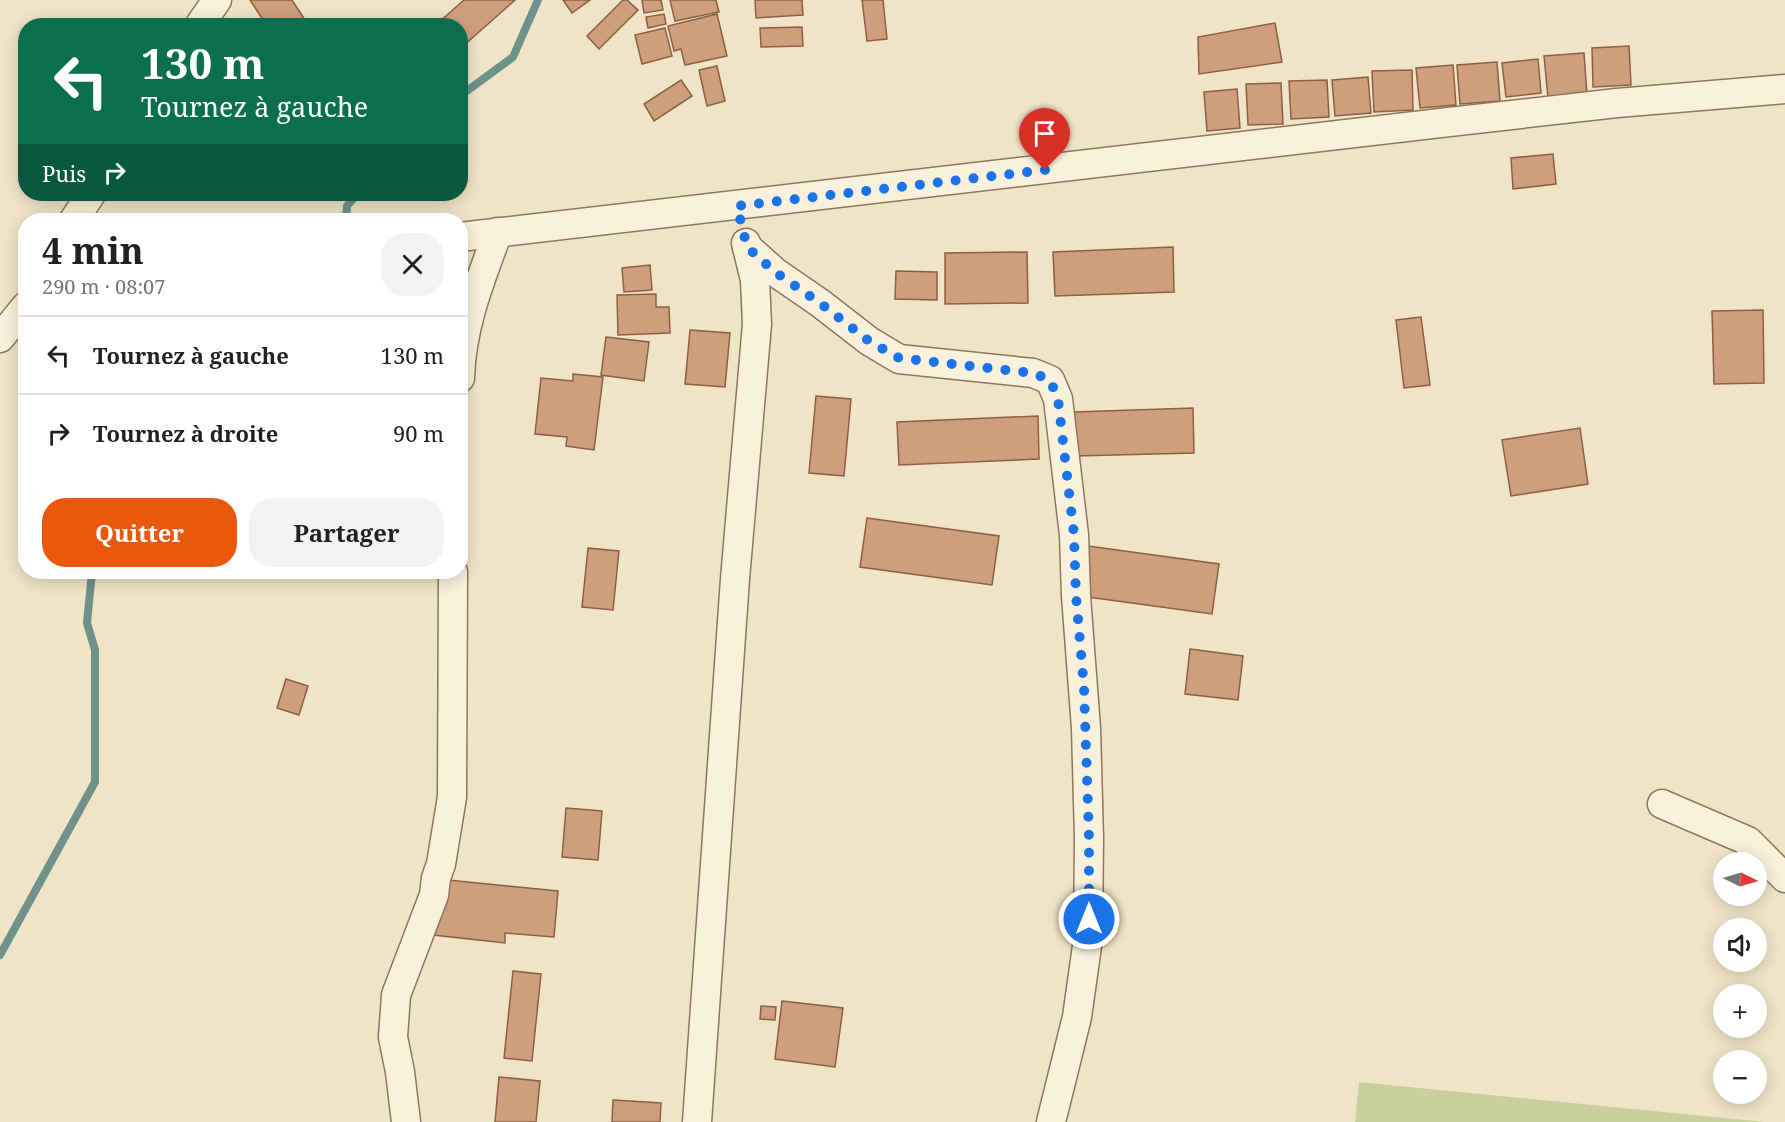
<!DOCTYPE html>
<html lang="fr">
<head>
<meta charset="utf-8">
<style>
	body { margin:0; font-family:"Noto Serif",serif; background:#f2f2f2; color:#202124; height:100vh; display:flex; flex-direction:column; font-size:22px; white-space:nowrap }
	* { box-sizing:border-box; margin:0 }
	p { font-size:20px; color:#757577 }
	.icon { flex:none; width:33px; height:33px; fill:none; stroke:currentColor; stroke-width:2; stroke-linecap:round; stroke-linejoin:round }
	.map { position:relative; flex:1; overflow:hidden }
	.drawer { position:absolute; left:18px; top:213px; width:450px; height:366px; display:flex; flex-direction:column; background:#fff; border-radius:24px; box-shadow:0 3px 15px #0003 }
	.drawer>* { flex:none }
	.banner { position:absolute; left:18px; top:18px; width:450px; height:183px; border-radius:24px; box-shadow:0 3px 15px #0003; background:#0b6e4f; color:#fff; overflow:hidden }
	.needle { width:39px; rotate:95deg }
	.buttons { position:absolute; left:1713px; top:852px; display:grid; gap:12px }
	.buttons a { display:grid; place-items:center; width:54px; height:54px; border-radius:50%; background:#fff; box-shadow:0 3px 15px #0003; font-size:30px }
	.pin { position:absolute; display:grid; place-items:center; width:51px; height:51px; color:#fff; margin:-62px -26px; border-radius:50% 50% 50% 0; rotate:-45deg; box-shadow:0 0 6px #0007 }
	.pin .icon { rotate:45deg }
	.me { position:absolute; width:66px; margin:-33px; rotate:0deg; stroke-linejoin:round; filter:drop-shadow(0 0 4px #0008) }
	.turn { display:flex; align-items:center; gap:21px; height:126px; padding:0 24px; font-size:27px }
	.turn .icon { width:78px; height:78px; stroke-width:2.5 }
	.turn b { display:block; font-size:42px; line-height:51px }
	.then { display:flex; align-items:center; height:57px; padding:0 24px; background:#0003; gap:12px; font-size:22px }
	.round { display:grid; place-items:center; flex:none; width:63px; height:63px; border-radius:24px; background:#f2f2f2 }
	.overview { display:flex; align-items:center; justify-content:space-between; height:102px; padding:0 24px }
	h1 { font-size:36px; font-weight:700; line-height:45px }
	.cta { display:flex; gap:12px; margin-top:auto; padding:12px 24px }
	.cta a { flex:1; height:69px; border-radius:24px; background:#ea580c; color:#fff; font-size:24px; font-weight:700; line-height:69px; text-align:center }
	.cta a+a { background:#f2f2f2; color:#202124 }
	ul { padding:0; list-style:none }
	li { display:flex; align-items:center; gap:18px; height:78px; padding:0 24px; border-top:2px solid #e0e0e0 }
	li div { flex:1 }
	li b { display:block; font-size:22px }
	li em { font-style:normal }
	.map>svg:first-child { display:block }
	.green { fill:#c9cf9b }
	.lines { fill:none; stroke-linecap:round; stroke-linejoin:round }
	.stream { stroke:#6f938a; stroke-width:8 }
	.building { fill:#cf9f7d; stroke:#8d5f41; stroke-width:1.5 }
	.minor-casing { stroke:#8d765c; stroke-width:31 }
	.minor { stroke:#faf1dc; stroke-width:28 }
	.route { stroke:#1a73e8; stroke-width:10; stroke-dasharray:0 18 }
</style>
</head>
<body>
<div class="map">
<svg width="1785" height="1122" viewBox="0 0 1785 1122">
	<rect width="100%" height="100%" fill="#f0e4c8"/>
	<polygon class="green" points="1359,1082 1765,1122 1355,1122"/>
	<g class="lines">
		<g class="stream">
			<polyline points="460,96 513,57 538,0"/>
			<polyline points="346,220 347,206 357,194"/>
			<polyline points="0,955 95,782 95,650 87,623 92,572"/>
		</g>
	</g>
	<g class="building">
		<polygon points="250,0 292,0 309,26 267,26"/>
		<polygon points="464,0 515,0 461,48 460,26 442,26 439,22"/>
		<polygon points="563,0 590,0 572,13"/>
		<polygon points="623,0 627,0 638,10 599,49 587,36"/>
		<polygon points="642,0 661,0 663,10 644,13"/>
		<polygon points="670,0 716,0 719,12 675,21"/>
		<polygon points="755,0 802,0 803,15 756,18"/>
		<polygon points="862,0 883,0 887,39 867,41"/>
		<polygon points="664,14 666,24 648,28 646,17"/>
		<polygon points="717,14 727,56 685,65 681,49 674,51 668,26"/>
		<polygon points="1275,23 1282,62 1199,74 1198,37"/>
		<polygon points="802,27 803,46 761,47 760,28"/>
		<polygon points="665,28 672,56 642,64 635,35"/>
		<polygon points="1629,46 1631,85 1593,87 1592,48"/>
		<polygon points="1584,53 1587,95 1548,98 1544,56"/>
		<polygon points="1538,59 1541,93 1506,97 1502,63"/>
		<polygon points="1497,62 1500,101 1460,104 1457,65"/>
		<polygon points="1453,65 1456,105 1420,108 1416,68"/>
		<polygon points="717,66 725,101 707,106 699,70"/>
		<polygon points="1412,70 1413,110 1374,112 1372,71"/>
		<polygon points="1368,77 1371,113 1335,116 1332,80"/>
		<polygon points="681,80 692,96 654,121 644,104"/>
		<polygon points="1327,80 1329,117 1291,119 1289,81"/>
		<polygon points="1281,83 1283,124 1248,125 1246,84"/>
		<polygon points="1237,89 1240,128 1207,131 1204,92"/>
		<polygon points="1553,154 1556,184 1513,189 1511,158"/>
		<polygon points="1173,247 1174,292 1055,296 1053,252"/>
		<polygon points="1027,252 1028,303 945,304 945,253"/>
		<polygon points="650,265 652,290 624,292 622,268"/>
		<polygon points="896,271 937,272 937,300 895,299"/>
		<polygon points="656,294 656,307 669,307 670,333 618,335 617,295"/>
		<polygon points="1763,310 1764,383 1714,384 1712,311"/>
		<polygon points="1421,317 1430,385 1404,388 1396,320"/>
		<polygon points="690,330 730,333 725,387 685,384"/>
		<polygon points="606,337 649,342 644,381 601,375"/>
		<polygon points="573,374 603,377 594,450 566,446 567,437 535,434 541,378 573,381"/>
		<polygon points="816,396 851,399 844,476 809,473"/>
		<polygon points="1193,408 1194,453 1075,456 1074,412"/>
		<polygon points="1038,416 1039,459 899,465 897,422"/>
		<polygon points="1580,428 1588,484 1511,496 1502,440"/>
		<polygon points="867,518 999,536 992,585 860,567"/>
		<polygon points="1088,546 1219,564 1212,614 1081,596"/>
		<polygon points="588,548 619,551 613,610 582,607"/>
		<polygon points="1190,649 1243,656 1238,700 1185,694"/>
		<polygon points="286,679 308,686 299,715 277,708"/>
		<polygon points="566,808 602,811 598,860 562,857"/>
		<polygon points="438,879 558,891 554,937 505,933 505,943 433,935"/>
		<polygon points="513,971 541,974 532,1061 504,1058"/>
		<polygon points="782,1001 843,1008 835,1067 775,1059"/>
		<polygon points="761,1006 776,1007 775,1020 760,1019"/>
		<polygon points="499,1077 540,1081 536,1122 495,1122"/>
		<polygon points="613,1100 661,1103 660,1122 612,1122"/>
	</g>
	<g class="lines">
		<g class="minor-casing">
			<g id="minor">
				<polyline points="199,26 217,0"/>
				<polyline points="74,220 91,194"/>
				<polyline points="460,237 1449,122 1617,103 1785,89"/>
				<polyline points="747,247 775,272 820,303 869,341 899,359 1033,373 1050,380 1058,399 1074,535 1076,596 1086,728 1089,838 1088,939 1077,1017 1051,1122"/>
				<polyline points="0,338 26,306"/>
				<path d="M460 378C461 327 481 278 498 232"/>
				<polyline points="1662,804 1748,841 1785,878"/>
				<polyline points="406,1122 400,1072 393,1037 396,995 434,895 436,878 441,864 452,797 453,572"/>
				<polyline points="697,1122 735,579 757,324 755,280 746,243"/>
			</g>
		</g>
		<use href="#minor" class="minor"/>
	</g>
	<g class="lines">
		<polyline class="route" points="1045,170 737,206 747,247 775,272 820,303 869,341 899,358 1033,373 1050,380 1058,399 1074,535 1076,596 1084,688 1089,838 1089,919"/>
	</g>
</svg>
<div class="buttons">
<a><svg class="needle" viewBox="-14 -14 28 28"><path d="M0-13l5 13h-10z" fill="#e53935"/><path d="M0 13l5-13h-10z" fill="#757577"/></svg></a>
<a><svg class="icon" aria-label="sound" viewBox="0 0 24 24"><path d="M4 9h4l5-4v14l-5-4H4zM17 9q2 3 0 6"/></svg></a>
<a>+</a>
<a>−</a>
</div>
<div class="pin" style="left:1045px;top:170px;background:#d93025"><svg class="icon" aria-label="arrive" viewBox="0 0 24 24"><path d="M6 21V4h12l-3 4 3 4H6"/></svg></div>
<svg class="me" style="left:1089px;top:919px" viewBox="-20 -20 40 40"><circle r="17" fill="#1a73e8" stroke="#fff" stroke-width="3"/><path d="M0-11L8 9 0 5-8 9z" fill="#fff"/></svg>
<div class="banner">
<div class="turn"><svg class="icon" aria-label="left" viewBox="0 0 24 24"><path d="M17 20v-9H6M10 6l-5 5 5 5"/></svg><div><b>130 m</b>Tournez à gauche</div></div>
<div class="then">Puis<svg class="icon" aria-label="right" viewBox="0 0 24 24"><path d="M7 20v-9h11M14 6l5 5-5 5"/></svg></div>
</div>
<section class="drawer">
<div class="overview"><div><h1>4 min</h1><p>290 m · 08:07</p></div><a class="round"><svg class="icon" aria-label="close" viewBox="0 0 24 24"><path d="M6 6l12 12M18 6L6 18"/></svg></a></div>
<ul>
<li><svg class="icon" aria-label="left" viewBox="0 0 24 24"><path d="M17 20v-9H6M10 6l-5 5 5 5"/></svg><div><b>Tournez à gauche</b></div><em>130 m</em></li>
<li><svg class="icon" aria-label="right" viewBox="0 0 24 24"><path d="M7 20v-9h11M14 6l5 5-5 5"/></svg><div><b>Tournez à droite</b></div><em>90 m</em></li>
</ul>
<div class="cta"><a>Quitter</a><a>Partager</a></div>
</section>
</div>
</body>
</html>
